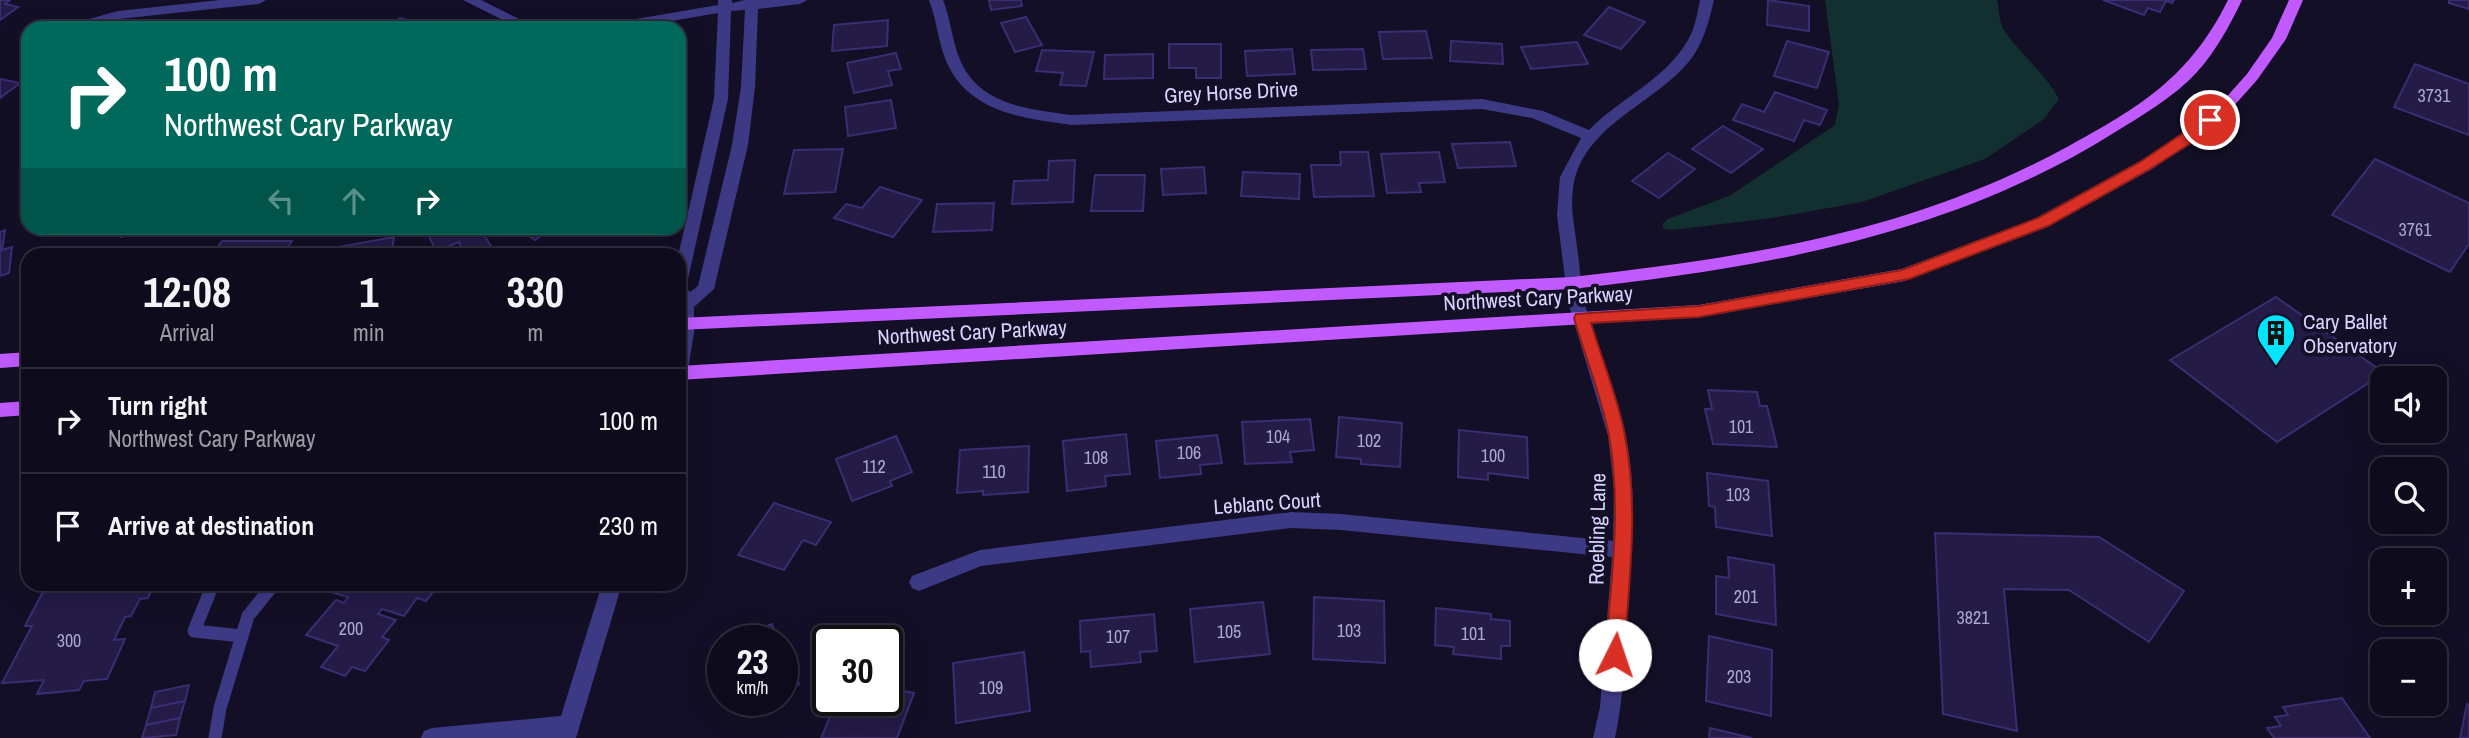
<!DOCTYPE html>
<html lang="en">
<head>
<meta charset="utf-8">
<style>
	body { margin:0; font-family:"Archivo Narrow",sans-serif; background:#1c1929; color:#f1f3f6; height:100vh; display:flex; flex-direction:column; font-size:26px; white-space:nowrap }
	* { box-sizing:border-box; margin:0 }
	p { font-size:23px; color:#9b9ba3 }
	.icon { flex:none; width:38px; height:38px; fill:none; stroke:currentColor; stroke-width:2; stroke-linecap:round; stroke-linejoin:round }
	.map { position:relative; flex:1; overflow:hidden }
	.side { position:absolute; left:21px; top:248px; width:665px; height:343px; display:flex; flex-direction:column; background:#0e0b1c; border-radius:21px; box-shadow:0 7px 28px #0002,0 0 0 2px #2e2b3b }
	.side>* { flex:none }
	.hud { position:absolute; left:21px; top:21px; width:665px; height:214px; border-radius:21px; box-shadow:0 7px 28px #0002,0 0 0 2px #2e2b3b; background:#00695c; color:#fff; overflow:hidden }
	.tools { position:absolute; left:2370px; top:366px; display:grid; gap:14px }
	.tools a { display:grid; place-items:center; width:77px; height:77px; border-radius:14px; background:#0e0b1c; box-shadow:0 7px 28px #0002,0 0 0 2px #2e2b3b; font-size:35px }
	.speed { position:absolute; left:707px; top:625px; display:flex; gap:14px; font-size:35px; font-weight:700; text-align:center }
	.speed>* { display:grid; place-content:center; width:91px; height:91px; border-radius:50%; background:#0e0b1c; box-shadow:0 7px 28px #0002,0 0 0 2px #2e2b3b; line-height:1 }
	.speed small { font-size:18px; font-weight:400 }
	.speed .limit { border:4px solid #111; border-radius:10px; background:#fff; color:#111 }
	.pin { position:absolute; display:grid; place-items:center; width:60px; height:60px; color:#fff; margin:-30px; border:4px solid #fff; border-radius:50%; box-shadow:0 2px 7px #0007 }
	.me { position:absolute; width:77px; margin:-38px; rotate:4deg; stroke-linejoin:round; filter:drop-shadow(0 0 5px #0008) }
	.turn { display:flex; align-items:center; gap:24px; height:147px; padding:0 28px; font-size:32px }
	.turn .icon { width:91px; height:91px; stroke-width:2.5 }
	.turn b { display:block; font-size:49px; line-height:60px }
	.lanes { display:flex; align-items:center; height:66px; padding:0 28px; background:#0003; justify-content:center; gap:35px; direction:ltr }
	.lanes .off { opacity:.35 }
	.eta { display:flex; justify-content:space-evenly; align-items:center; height:119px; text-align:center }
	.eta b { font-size:42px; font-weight:700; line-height:49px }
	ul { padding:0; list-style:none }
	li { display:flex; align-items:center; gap:21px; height:105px; padding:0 28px; border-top:2px solid #2e2b3b }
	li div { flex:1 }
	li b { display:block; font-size:26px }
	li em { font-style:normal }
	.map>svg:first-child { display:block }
	.green { fill:#12302f }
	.building { fill:#241b47; stroke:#3b2d73; stroke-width:2 }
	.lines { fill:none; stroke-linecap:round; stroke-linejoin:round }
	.lane { stroke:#3d3a85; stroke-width:13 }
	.street { fill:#3d3a85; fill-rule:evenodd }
	.primary { fill:#c25bff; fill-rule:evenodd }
	.route { fill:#d93025; stroke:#8d1f18; stroke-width:2 }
	.labels { text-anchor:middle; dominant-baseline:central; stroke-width:7; stroke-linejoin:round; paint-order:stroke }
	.number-label { font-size:18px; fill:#aca6d1 }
	.street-label { font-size:21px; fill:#d9d4ff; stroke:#130f26 }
	.poi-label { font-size:21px; fill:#d9d4ff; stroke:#130f26; text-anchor:start }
</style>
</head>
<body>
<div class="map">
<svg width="2469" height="738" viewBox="0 0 2469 738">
	<rect width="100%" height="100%" fill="#130f26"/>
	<path class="green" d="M1825 0H1997C1999 9 1999 20 2003 28 2019 54 2045 72 2059 99L2044 119 1985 159 1862 202 1772 218 1672 230 1664 229 1662 224 1668 219 1731 195 1835 125 1839 105Z"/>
	<g class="building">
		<polygon points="0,0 10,0 5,4 18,7 0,20"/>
		<polygon points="989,0 1021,0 1022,6 991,10"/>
		<polygon points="1768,0 1809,6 1809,31 1767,25"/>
		<polygon points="2103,0 2174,0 2172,3 2166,1 2160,12 2148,8 2144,15"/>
		<polygon points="2449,0 2469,0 2469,9 2449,3"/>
		<polygon points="1609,7 1645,22 1621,49 1584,35"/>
		<polygon points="1026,17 1042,45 1015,52 1001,23"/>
		<polygon points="400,18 434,28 387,28"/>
		<polygon points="323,20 319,28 295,28 298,22"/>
		<polygon points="888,20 887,46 832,51 834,25"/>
		<polygon points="1426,31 1432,58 1383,59 1379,32"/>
		<polygon points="1451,41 1502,44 1503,64 1450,61"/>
		<polygon points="1787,41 1829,52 1817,88 1774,76"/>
		<polygon points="1577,42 1588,64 1531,69 1521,47"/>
		<polygon points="1169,44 1221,44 1221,78 1196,78 1196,68 1169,68"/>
		<polygon points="1292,49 1295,74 1247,76 1245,51"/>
		<polygon points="1363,49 1366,69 1313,70 1311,50"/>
		<polygon points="1042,50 1094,52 1086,86 1060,85 1063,73 1036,71"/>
		<polygon points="896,53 901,69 888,71 892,85 854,93 847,63"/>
		<polygon points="1153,54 1153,78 1104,79 1105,55"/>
		<polygon points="2415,64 2469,84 2469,135 2394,107"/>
		<polygon points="0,79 20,83 0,98"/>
		<polygon points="1775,92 1827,110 1820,125 1804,120 1794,141 1733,120 1742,104 1764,112"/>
		<polygon points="891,100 896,128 848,136 845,107"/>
		<polygon points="1723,126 1763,149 1731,173 1692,149"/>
		<polygon points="1510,142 1516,166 1458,168 1452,144"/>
		<polygon points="843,149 835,192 784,194 794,150"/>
		<polygon points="1340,152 1368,152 1374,196 1314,197 1311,165 1341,165"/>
		<polygon points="1439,152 1445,182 1419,183 1421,192 1387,193 1381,154"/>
		<polygon points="1668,153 1695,169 1659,198 1632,181"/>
		<polygon points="2375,159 2469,203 2469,244 2450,272 2332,215"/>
		<polygon points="1075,160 1073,202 1012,204 1014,181 1048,180 1049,161"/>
		<polygon points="1204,167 1206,193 1163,195 1161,169"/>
		<polygon points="1243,172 1300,174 1299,199 1241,196"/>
		<polygon points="1095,175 1145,175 1143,211 1091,211"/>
		<polygon points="880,187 922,200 893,237 834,218 846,204 862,208"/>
		<polygon points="994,203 992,230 933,232 937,204"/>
		<polygon points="121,228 154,228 121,237"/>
		<polygon points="425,228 480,228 492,248 474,256 465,256 459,242 436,251"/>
		<polygon points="516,228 553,228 535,240"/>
		<polygon points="5,230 2,250 12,247 9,273 0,276 0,232"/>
		<polygon points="394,237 391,256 326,256 327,249"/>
		<polygon points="222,241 292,241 283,256 212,256"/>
		<polygon points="2276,297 2384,373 2277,442 2170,360"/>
		<polygon points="1708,390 1757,392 1760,406 1767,406 1777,447 1713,444 1705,409 1712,409"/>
		<polygon points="1339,417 1402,423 1400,467 1361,464 1361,459 1336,457"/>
		<polygon points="1310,419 1314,450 1290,452 1292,462 1245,464 1242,422"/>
		<polygon points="1459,430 1527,437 1528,478 1488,473 1488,480 1458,477"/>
		<polygon points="1126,434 1130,474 1105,476 1106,486 1067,491 1063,441"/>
		<polygon points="1217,435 1222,463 1200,465 1201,474 1160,478 1156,441"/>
		<polygon points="896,436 912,472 890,481 892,486 852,501 836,459"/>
		<polygon points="1029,446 1028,492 983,495 983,491 957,493 960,450"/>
		<polygon points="1707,473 1768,481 1772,536 1716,527 1715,507 1709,506"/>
		<polygon points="774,503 831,522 816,545 803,540 784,570 738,555"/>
		<polygon points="1935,533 2099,537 2184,591 2149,642 2069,590 2004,589 2017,731 1943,714"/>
		<polygon points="1728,557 1774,565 1776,625 1716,614 1716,576 1729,578"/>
		<polygon points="47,584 154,584 148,598 140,599 131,616 125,617 114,640 125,639 107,679 84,681 79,690 37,694 44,680 2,683 32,626 25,626"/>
		<polygon points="332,584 439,584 426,601 417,598 404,616 382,609 378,614 396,620 382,637 389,640 365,671 352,667 345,676 321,667 338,646 306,635 336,600 344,603 348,597 327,591"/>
		<polygon points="1314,597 1384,601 1385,663 1313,659"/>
		<polygon points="1263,602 1270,654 1195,662 1190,609"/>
		<polygon points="1436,608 1491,614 1491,619 1510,621 1510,646 1501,646 1501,659 1453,654 1454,647 1435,645"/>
		<polygon points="1154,614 1157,651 1140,652 1141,662 1091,667 1090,651 1081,652 1080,621"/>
		<polygon points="772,624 778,640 730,640"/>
		<polygon points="1709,636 1772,650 1771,716 1706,701"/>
		<polygon points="786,642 799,684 782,691 782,644"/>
		<polygon points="1024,652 1030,711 956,723 953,663"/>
		<polygon points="189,685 185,701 151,708 155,692"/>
		<polygon points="887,688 914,693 897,738 821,738 837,700 887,700"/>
		<polygon points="2342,698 2370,738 2274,738 2267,728 2281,726 2275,717 2288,715 2283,707"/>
		<polygon points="734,700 761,700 737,710"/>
		<polygon points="185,701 180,718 146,725 151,708"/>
		<polygon points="2467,704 2469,705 2469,738 2460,738"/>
		<polygon points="180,718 176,735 142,738 146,725"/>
		<polygon points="1710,728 1752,738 1709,738"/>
	</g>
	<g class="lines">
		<g class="lane">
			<polyline points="213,584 194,631 242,636"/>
			<polyline points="215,738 220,708 248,616 274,584"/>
		</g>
		<g class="street">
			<polygon points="220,0 266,0 259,4 119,19 88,28 65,28 67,25 118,11"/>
			<polygon points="463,0 481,0 537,28 519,28"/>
			<path d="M718 0H732V3L745 0H807L800 4 758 9 755 87 748 145 714 289 694 307V332L688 370 685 375 679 377 678 256 714 99 718 13 631 28H600L607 24 718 5ZM745 10 741 87 732 145 698 286 690 292 686 288 728 99 731 11Z"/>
			<path d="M929 0H943C951 20 952 42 961 62 980 105 1031 110 1072 115L1482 99 1543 111 1589 130C1622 96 1672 77 1692 32 1696 22 1698 10 1700 0H1714C1709 21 1704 41 1691 59 1655 105 1581 125 1573 189 1570 209 1575 228 1577 247 1580 265 1580 282 1584 300 1595 347 1617 390 1626 437 1638 495 1631 553 1628 611 1625 654 1624 696 1615 738H1593L1600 707 1612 557 1341 530 1291 528 981 566 919 591 912 588 909 582 912 576 980 550 1291 512 1341 514 1613 541 1614 488 1608 436 1568 302 1557 215 1560 177 1581 138 1532 118 1482 109 1072 125C1024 119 969 112 947 63 938 43 937 20 929 0Z"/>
			<polygon points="602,584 622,584 576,738 421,738 424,731 432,728 561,716"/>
		</g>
		<g class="primary">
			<path d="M2228 0H2242C2230 25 2216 51 2197 72 2173 98 2141 116 2112 134 1947 237 1761 268 1572 289L679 330V318L1572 277C1748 257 1908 233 2067 147 2140 107 2190 77 2228 0Z"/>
			<polygon points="2289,0 2303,0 2286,39 2257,80 2232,108 2199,138 2150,170 2049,226 1904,281 1699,317 679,380 679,366 1699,305 1902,269 2037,218 2140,162 2189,130 2222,102 2247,74 2272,38"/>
			<polygon points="28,352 28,366 0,368 0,354"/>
			<polygon points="28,401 28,415 0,417 0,403"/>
		</g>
	</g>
	<path class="route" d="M2210 115 2217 120 2199 138 2150 169 2048 226 1909 279 1699 317 1591 323C1602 360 1618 398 1625 436 1639 509 1629 582 1624 655L1621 661 1615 664 1608 661 1605 655C1611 582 1622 509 1609 436 1602 397 1585 357 1574 318L1576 314 1699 306 1902 270 2038 218 2140 162Z"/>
	<defs>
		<g id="building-pin" transform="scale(2.0125)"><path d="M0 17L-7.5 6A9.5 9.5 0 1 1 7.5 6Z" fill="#00e5ff" stroke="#130f26"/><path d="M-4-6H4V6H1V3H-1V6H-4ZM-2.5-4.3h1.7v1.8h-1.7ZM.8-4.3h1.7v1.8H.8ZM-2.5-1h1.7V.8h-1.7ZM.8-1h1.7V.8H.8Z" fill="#111"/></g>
	</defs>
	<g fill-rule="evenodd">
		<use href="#building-pin" x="2276" y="333"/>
	</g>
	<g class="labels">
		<g class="number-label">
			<text x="2434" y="95">3731</text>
			<text x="2415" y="229">3761</text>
			<text x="1741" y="426">101</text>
			<text x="1278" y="436">104</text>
			<text x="1369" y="440">102</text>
			<text x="1189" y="452">106</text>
			<text x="1493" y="455">100</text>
			<text x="1096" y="457">108</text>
			<text x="874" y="466">112</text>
			<text x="994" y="471">110</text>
			<text x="1738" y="494">103</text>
			<text x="1746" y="596">201</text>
			<text x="1973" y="617">3821</text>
			<text x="351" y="628">200</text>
			<text x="1349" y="630">103</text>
			<text x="1229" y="631">105</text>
			<text x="1473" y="633">101</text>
			<text x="1118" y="636">107</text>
			<text x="69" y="640">300</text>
			<text x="1739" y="676">203</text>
			<text x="991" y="687">109</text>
		</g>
		<g class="street-label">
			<text transform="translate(1231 92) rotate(-3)">Grey Horse Drive</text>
			<text transform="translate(1538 298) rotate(-3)">Northwest Cary Parkway</text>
			<text transform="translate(972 332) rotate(-3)">Northwest Cary Parkway</text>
			<text transform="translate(1267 503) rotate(-4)">Leblanc Court</text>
			<text transform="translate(1597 529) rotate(-89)">Roebling Lane</text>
		</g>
		<g class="poi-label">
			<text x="2303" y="321">Cary Ballet<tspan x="2303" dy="24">Observatory</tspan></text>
		</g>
	</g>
</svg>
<div class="tools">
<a><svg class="icon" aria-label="sound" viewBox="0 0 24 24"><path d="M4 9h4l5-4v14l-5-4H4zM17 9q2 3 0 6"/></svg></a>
<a><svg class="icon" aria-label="search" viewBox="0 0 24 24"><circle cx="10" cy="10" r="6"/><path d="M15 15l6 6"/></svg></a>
<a>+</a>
<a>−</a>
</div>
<div class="speed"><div>23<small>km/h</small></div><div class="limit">30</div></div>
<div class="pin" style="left:2210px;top:120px;background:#d93025"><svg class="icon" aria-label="arrive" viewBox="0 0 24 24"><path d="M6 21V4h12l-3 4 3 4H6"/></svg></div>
<svg class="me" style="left:1615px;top:655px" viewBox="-20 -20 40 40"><circle r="19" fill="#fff"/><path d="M0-13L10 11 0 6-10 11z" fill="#d93025"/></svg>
<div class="hud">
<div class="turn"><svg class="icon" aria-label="right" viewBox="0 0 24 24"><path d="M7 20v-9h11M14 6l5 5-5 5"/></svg><div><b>100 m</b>Northwest Cary Parkway</div></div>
<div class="lanes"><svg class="icon off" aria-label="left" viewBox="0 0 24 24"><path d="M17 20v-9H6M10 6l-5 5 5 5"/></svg><svg class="icon off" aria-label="ahead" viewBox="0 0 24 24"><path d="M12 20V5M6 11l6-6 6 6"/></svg><svg class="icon" aria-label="right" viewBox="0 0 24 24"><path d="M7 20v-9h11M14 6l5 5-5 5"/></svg></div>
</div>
<section class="side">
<div class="eta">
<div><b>12:08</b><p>Arrival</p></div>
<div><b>1</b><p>min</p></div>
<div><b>330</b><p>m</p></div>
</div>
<ul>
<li><svg class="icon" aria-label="right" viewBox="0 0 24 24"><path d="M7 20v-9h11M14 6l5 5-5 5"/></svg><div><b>Turn right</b><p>Northwest Cary Parkway</p></div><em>100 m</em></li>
<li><svg class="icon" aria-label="arrive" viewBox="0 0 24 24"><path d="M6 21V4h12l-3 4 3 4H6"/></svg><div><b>Arrive at destination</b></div><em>230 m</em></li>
</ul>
</section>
</div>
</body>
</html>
